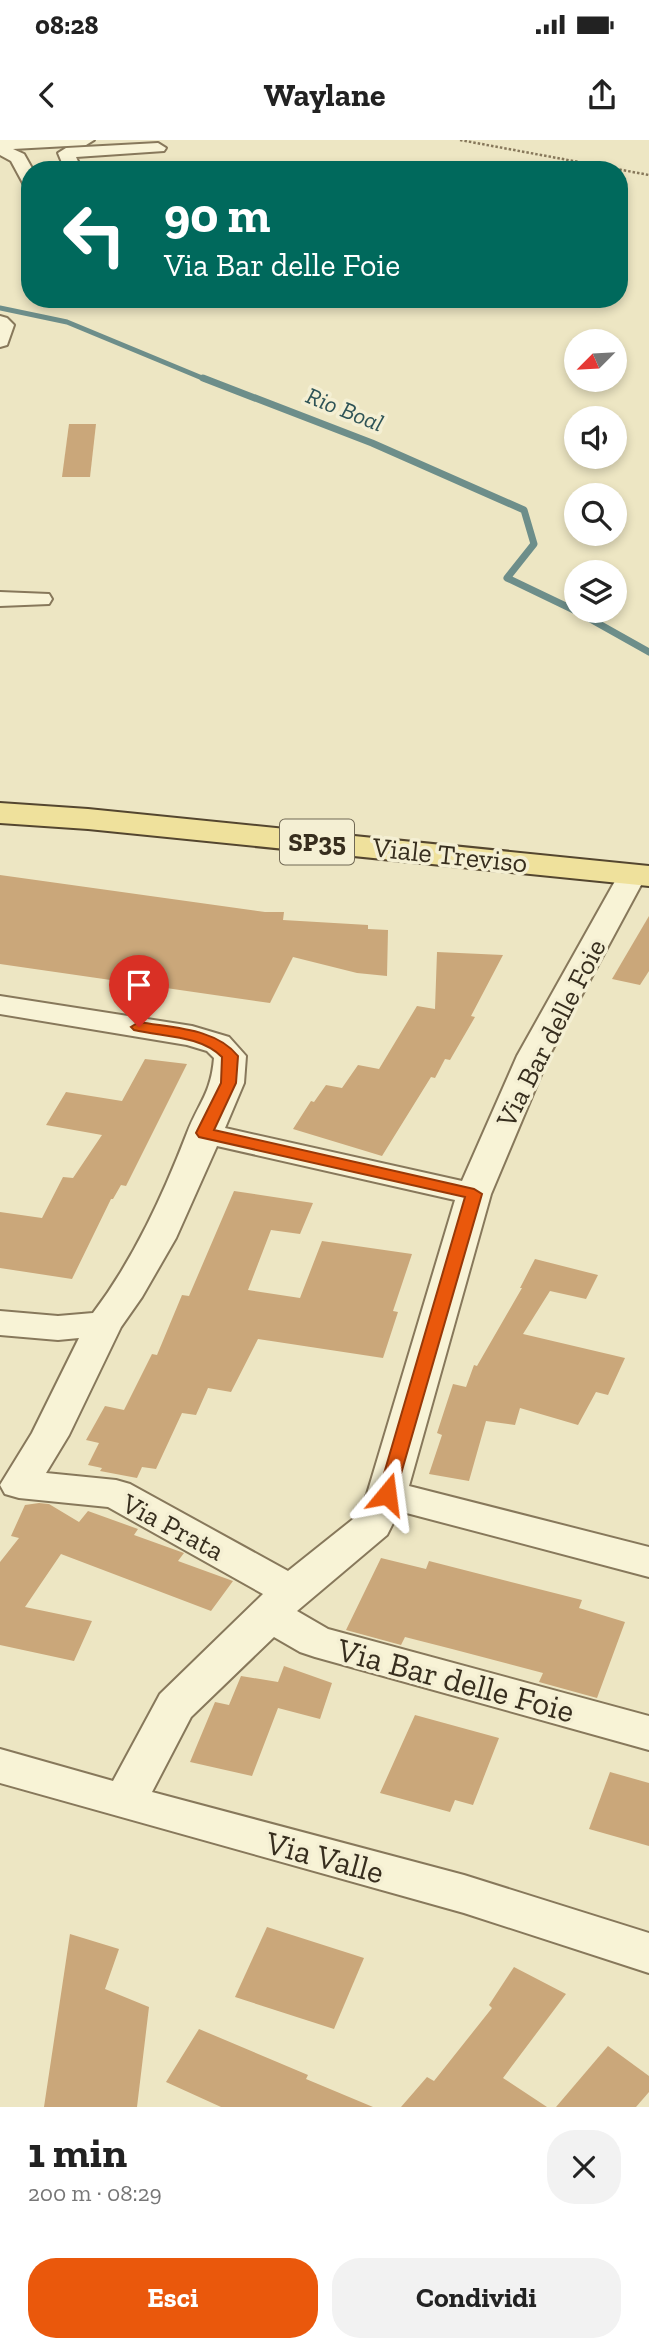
<!DOCTYPE html>
<html lang="it">
<head>
<meta charset="utf-8">
<style>
	body { margin:0; font-family:"Zilla Slab",serif; background:#f2f2f2; color:#222; height:100vh; display:flex; flex-direction:column; font-size:26px; white-space:nowrap }
	* { box-sizing:border-box; margin:0 }
	p { font-size:23px; color:#767676 }
	.icon { flex:none; width:38px; height:38px; fill:none; stroke:currentColor; stroke-width:2; stroke-linecap:round; stroke-linejoin:round }
	.map { position:relative; height:1967px; overflow:hidden }
	.details { display:flex; flex-direction:column; background:#fff; flex:1 }
	.details>* { flex:none }
	.guide { position:absolute; left:21px; top:21px; width:607px; height:147px; border-radius:28px; box-shadow:0 4px 10px #0003; background:#00695c; color:#fff; overflow:hidden }
	.needle { width:46px; rotate:246deg }
	.buttons { position:absolute; left:564px; top:189px; display:grid; gap:14px }
	.buttons a { display:grid; place-items:center; width:63px; height:63px; border-radius:50%; background:#fff; box-shadow:0 4px 10px #0003; font-size:35px }
	.pin { position:absolute; display:grid; place-items:center; width:60px; height:60px; color:#fff; margin:-72px -30px; border-radius:50% 50% 50% 0; rotate:-45deg; box-shadow:0 0 7px #0007 }
	.pin .icon { rotate:45deg }
	.me { position:absolute; width:77px; margin:-38px; rotate:16deg; stroke-linejoin:round; filter:drop-shadow(0 0 5px #0008) }
	.turn { display:flex; align-items:center; gap:24px; height:147px; padding:0 28px; font-size:32px }
	.turn .icon { width:91px; height:91px; stroke-width:2.5 }
	.turn b { display:block; font-size:49px; line-height:60px }
	.round { display:grid; place-items:center; flex:none; width:74px; height:74px; border-radius:28px; background:#f2f2f2 }
	.summary { display:flex; align-items:center; justify-content:space-between; height:119px; padding:0 28px }
	h1 { font-size:42px; font-weight:800; line-height:52px }
	.button { display:flex; gap:14px; margin-top:auto; padding:14px 28px }
	.button a { flex:1; height:80px; border-radius:28px; background:#ea580c; color:#fff; font-size:28px; font-weight:800; line-height:80px; text-align:center }
	.button a+a { background:#f2f2f2; color:#222 }
	.status { display:flex; justify-content:space-between; align-items:center; height:49px; padding:0 35px; background:#fff; direction:ltr }
	.status svg { height:19px; fill:currentColor }
	header { display:flex; justify-content:space-between; align-items:center; height:91px; padding:0 28px; background:#fff; font-size:32px; font-weight:800 }
	.map>svg:first-child { display:block }
	.lines { fill:none; stroke-linecap:round; stroke-linejoin:round }
	.stream-far1 { stroke:#6d8e8a; stroke-width:5 }
	.stream { stroke:#6d8e8a; stroke-width:7 }
	.building { fill:#caa77a }
	.minor-casing { stroke:#87785b; stroke-width:4 }
	.major-casing { stroke:#54462f; stroke-width:4 }
	.path { stroke:#87785b; stroke-width:2.5; stroke-dasharray:2.5 2; stroke-linecap:butt }
	.minor { fill:#f8f3d6; fill-rule:evenodd }
	.major { fill:#efe19c; fill-rule:evenodd }
	.route { fill:#ea580c; stroke:#983908; stroke-width:2 }
	.labels { text-anchor:middle; dominant-baseline:central; stroke-width:7; stroke-linejoin:round; paint-order:stroke }
	.far-water-label { font-size:24px; font-style:italic; fill:#2e5356; stroke:#f4efd3 }
	.shield { fill:#f4efd3; stroke:#706854; stroke-width:2 }
	.shield-label { font-size:26px; font-weight:bold; fill:#372e1e }
	.street-label { font-size:28px; fill:#372e1e; stroke:#f4efd3 }
	.near-street-label { font-size:33px; fill:#372e1e; stroke:#f4efd3 }
</style>
</head>
<body>
<div class="status"><b>08:28</b><svg viewBox="0 0 49 12"><path d="M0 12V9h3v3zM5 12V6h3v6zM10 12V3h3v9zM15 12V0h3v12zM26 1h20v11H26zM47 4h2v5h-2z"/></svg></div>
<header><svg class="icon" aria-label="back" viewBox="0 0 24 24"><path d="M15 5l-7 7 7 7"/></svg>Waylane<svg class="icon" aria-label="share" viewBox="0 0 24 24"><path d="M12 15V3M7 8l5-5 5 5M5 13v7h14v-7"/></svg></header>
<div class="map">
<svg width="649" height="1967" viewBox="0 0 649 1967">
	<rect width="100%" height="100%" fill="#ede6c3"/>
	<g class="lines">
		<polyline class="stream-far1" points="0,168 67,182 207,240"/>
		<g class="stream">
			<polyline points="203,238 372,303 524,370 534,404 507,438 576,471"/>
			<polyline points="576,471 649,512"/>
		</g>
	</g>
	<g class="building">
		<polygon points="69,284 96,284 90,337 62,337"/>
		<polygon points="0,735 265,772 284,772 283,780 368,785 368,789 388,790 387,836 357,833 293,817 270,863 0,824"/>
		<polygon points="649,776 649,831 640,845 612,839"/>
		<polygon points="437,812 503,815 471,876 475,877 450,920 445,919 435,938 431,937 382,1016 293,989 311,961 314,962 326,945 342,948 358,925 379,929 417,866 435,869"/>
		<polygon points="145,919 187,924 126,1046 121,1045 113,1059 111,1059 72,1139 0,1128 0,1072 42,1078 63,1037 73,1038 102,995 46,985 66,952 122,961"/>
		<polygon points="234,1051 313,1063 300,1094 271,1090 248,1150 300,1158 322,1101 412,1114 393,1171 398,1172 383,1218 258,1199 231,1252 208,1248 196,1275 182,1273 156,1329 142,1327 137,1338 100,1331 102,1328 88,1325 99,1303 86,1300 105,1266 124,1270 152,1214 157,1215 182,1155 189,1156"/>
		<polygon points="535,1119 598,1135 586,1159 550,1151 523,1194 625,1218 608,1255 596,1252 578,1285 520,1268 515,1285 486,1281 469,1341 429,1334 442,1295 437,1293 453,1244 466,1247 474,1225 477,1226 522,1148 520,1148"/>
		<polygon points="39,1363 49,1364 79,1382 88,1371 138,1389 134,1395 184,1413 178,1421 233,1441 211,1471 61,1414 25,1467 92,1481 74,1521 0,1505 0,1422 19,1398 11,1396 25,1365"/>
		<polygon points="381,1418 426,1429 429,1421 582,1460 579,1468 625,1482 597,1558 539,1542 543,1533 452,1509 405,1497 401,1505 346,1490"/>
		<polygon points="284,1526 332,1543 320,1579 278,1568 252,1636 190,1622 215,1562 229,1565 241,1536 278,1542"/>
		<polygon points="415,1575 499,1598 473,1665 455,1660 450,1672 380,1653"/>
		<polygon points="610,1632 649,1643 649,1706 589,1689"/>
		<polygon points="267,1787 364,1818 334,1889 235,1857"/>
		<polygon points="70,1794 119,1809 105,1849 149,1867 137,1967 44,1967"/>
		<polygon points="514,1827 566,1854 503,1938 547,1967 401,1967 427,1937 434,1941 492,1868 489,1865"/>
		<polygon points="199,1889 308,1935 306,1939 373,1967 221,1967 166,1942"/>
		<polygon points="608,1906 649,1936 649,1952 636,1967 556,1967"/>
	</g>
	<g class="lines">
		<g class="minor-casing">
			<g id="minor">
				<polygon points="0,0 94,0 86,5 13,9 24,14 33,30 30,30 30,46 24,45 11,21 0,15"/>
				<polygon points="158,3 166,8 164,11 76,17 82,30 65,30 58,13 66,8"/>
				<polygon points="0,176 7,178 14,185 7,205 0,207"/>
				<polygon points="0,452 49,454 52,459 49,464 0,466"/>
				<path d="M633 725 643 728 647 734 549 916 491 1054 409 1346 649 1407V1437L399 1371 387 1395 297 1471 328 1489 649 1576V1610L315 1517 300 1512 274 1497 191 1577 152 1652 464 1735 649 1793V1833L464 1773 0 1643V1609L113 1641 160 1554 263 1454 108 1367 19 1358 5 1354 0 1345 32 1293 79 1198 58 1200 0 1195V1171L58 1176 93 1173C134 1119 163 1055 187 993 199 962 211 954 214 918L207 911 187 905 0 874V856L192 886 229 897 246 916 244 943 225 988 462 1041 517 916 619 734 623 728ZM217 1006 455 1060 367 1354 357 1376 288 1431 130 1344 116 1340 46 1333 69 1295 121 1187 142 1157 176 1098Z"/>
			</g>
		</g>
		<g class="major-casing">
			<polygon id="major" points="0,663 88,669 649,726 649,746 88,689 0,683"/>
		</g>
		<polyline class="path" points="460,0 649,35"/>
		<use href="#minor" class="minor"/>
		<use href="#major" class="major"/>
	</g>
	<path class="route" d="M139 882C172 888 216 888 238 916L236 943 214 990 474 1049 482 1054 394 1358H381L378 1354 465 1057 199 997 196 993 221 943 222 917C200 895 163 897 134 890L131 887Z"/>
	<g class="labels">
		<g class="far-water-label">
			<text transform="translate(345 269) rotate(22)">Rio Boal</text>
		</g>
		<rect class="shield" x="280" y="679.5" width="74" height="45" rx="5"/>
		<g class="shield-label">
			<text x="317" y="702">SP35</text>
		</g>
		<g class="street-label">
			<text transform="translate(450 715) rotate(6)">Viale Treviso</text>
			<text transform="translate(551 893) rotate(-63)">Via Bar delle Foie</text>
			<text transform="translate(173 1387) rotate(28)">Via Prata</text>
		</g>
		<g class="near-street-label">
			<text transform="translate(456 1540) rotate(15)">Via Bar delle Foie</text>
			<text transform="translate(325 1717) rotate(15)">Via Valle</text>
		</g>
	</g>
</svg>
<div class="buttons">
<a><svg class="needle" viewBox="-14 -14 28 28"><path d="M0-13l5 13h-10z" fill="#e53935"/><path d="M0 13l5-13h-10z" fill="#767676"/></svg></a>
<a><svg class="icon" aria-label="sound" viewBox="0 0 24 24"><path d="M4 9h4l5-4v14l-5-4H4zM17 9q2 3 0 6"/></svg></a>
<a><svg class="icon" aria-label="search" viewBox="0 0 24 24"><circle cx="10" cy="10" r="6"/><path d="M15 15l6 6"/></svg></a>
<a><svg class="icon" aria-label="layers" viewBox="0 0 24 24"><path d="M12 4l9 5-9 5-9-5zM3 14l9 5 9-5"/></svg></a>
</div>
<div class="pin" style="left:139px;top:887px;background:#d93025"><svg class="icon" aria-label="arrive" viewBox="0 0 24 24"><path d="M6 21V4h12l-3 4 3 4H6"/></svg></div>
<svg class="me" style="left:387px;top:1354px" viewBox="-20 -20 40 40"><path d="M0-17L14 15 0 8-14 15z" fill="#ea580c" stroke="#fff" stroke-width="4"/></svg>
<div class="guide">
<div class="turn"><svg class="icon" aria-label="left" viewBox="0 0 24 24"><path d="M17 20v-9H6M10 6l-5 5 5 5"/></svg><div><b>90 m</b>Via Bar delle Foie</div></div>
</div>
</div>
<section class="details">
<div class="summary"><div><h1>1 min</h1><p>200 m · 08:29</p></div><a class="round"><svg class="icon" aria-label="close" viewBox="0 0 24 24"><path d="M6 6l12 12M18 6L6 18"/></svg></a></div>
<div class="button"><a>Esci</a><a>Condividi</a></div>
</section>
</body>
</html>
